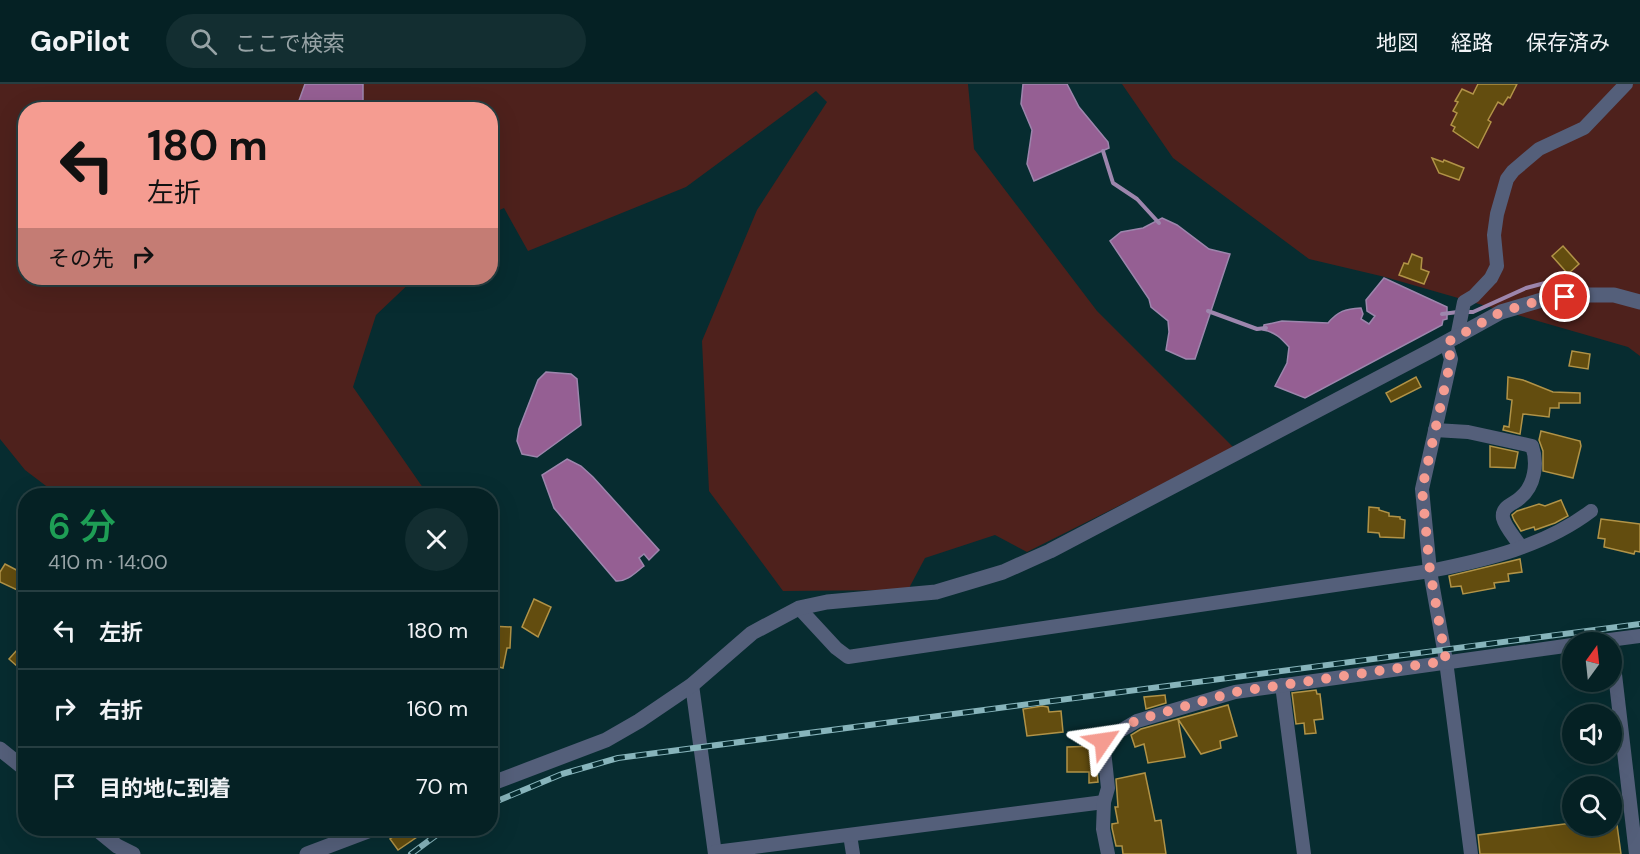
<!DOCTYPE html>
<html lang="ja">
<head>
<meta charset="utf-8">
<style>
	body { margin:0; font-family:"DM Sans","Noto Sans JP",sans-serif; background:#132e31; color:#f1f3f6; height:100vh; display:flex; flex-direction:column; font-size:22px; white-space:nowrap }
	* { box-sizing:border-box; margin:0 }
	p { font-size:20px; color:#97a3a6 }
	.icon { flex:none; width:33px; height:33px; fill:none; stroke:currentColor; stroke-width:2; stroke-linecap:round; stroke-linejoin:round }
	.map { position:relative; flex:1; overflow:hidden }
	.drawer { position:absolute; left:18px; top:404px; width:480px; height:348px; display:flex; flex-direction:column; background:#052124; border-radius:24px; box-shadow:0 6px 24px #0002,0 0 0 2px #263e41 }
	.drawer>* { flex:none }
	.banner { position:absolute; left:18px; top:18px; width:480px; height:183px; border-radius:24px; box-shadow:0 6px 24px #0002,0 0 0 2px #263e41; background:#f59c91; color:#111; overflow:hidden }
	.needle { width:39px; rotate:15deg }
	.tools { position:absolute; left:1562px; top:548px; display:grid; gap:12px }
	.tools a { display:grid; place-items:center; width:60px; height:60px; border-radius:50%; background:#052124; box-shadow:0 6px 24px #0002,0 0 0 2px #263e41; font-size:30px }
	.pin { position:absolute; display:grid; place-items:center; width:51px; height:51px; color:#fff; margin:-26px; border:3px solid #fff; border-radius:50%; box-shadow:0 2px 6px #0007 }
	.me { position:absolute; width:66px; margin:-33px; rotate:58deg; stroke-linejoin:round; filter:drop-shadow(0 0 4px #0008) }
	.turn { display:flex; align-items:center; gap:21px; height:126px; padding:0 30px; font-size:27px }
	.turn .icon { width:78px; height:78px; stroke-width:2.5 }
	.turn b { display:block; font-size:42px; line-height:51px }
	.then { display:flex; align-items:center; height:57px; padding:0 30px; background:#0003; gap:12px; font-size:22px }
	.round { display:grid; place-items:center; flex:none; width:63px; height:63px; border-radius:32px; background:#132e31 }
	.headline { display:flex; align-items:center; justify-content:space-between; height:102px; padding:0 30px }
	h1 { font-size:36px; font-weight:600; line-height:45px; color:#1e9e55 }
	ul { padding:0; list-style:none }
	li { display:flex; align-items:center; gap:18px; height:78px; padding:0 30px; border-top:2px solid #263e41 }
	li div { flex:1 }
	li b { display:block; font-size:22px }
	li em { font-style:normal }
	header { display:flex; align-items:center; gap:36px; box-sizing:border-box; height:84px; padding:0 30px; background:#052124; border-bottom:2px solid #263e41 }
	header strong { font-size:28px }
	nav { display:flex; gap:33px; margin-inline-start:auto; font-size:21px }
	.search { width:420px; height:54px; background:#132e31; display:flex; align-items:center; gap:15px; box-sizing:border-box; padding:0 21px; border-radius:33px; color:#97a3a6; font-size:22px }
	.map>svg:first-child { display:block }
	.green { fill:#4e211c }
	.water { fill:#955f93; stroke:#9d86ad; stroke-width:1.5 }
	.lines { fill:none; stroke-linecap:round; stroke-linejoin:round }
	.stream { stroke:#9d86ad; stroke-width:4 }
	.building { fill:#634d0f; stroke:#b19347; stroke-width:1.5 }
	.minor { stroke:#545f7a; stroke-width:14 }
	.tertiary { stroke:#545f7a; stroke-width:15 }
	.rail-casing { stroke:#87b4bb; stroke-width:6 }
	.rail { stroke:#072c30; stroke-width:4; stroke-dasharray:11; stroke-linecap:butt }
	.route { stroke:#f59c91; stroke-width:10; stroke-dasharray:0 18 }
</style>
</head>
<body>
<header>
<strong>GoPilot</strong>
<div class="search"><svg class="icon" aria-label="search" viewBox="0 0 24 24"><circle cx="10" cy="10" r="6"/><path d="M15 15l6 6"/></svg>ここで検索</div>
<nav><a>地図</a><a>経路</a><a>保存済み</a></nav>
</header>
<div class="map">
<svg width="1640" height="770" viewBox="0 0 1640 770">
	<rect width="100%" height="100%" fill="#072c30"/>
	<g class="green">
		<polygon points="0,0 968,0 974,65 1097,227 1234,364 1027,468 995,451 925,474 908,506 783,507 709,407 702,257 757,126 827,18 816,7 686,103 528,167 504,124 491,130 490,26 26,26 26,194 415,194 376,231 353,303 428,411 58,411 25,386 0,355"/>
		<polygon points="1122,0 1640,0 1640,272 1628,263 1385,193 1309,175 1173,74"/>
	</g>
	<g class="water">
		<polygon points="305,0 363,0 363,25 296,25"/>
		<polygon points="1023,0 1067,0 1079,23 1108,58 1109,64 1034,97 1027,80 1032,46 1021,20"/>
		<polygon points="1162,134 1177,141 1209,165 1230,170 1195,275 1186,275 1166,266 1169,248 1168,237 1151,223 1149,215 1110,157 1121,148 1143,144"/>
		<path d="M1384 194 1447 223V235L1443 236 1442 241 1305 314 1275 302 1287 279 1289 263C1281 254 1275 248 1263 246L1264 241 1282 237 1328 239C1338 227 1345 225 1361 224L1363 230 1361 235 1369 240 1375 232 1367 227 1366 216Z"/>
		<polygon points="546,288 571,290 577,295 581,341 537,373 522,370 517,357 519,345 538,296"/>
		<path d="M567 375 581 382 593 393 659 466 649 476 644 470 639 474 644 482C636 488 627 498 616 497L554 424 542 391Z"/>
	</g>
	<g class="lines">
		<g class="stream">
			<polyline points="1103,67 1113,99 1137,115 1159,139"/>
			<polyline points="1208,227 1257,245 1266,244"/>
			<polyline points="1466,228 1473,228 1526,204 1545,199"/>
			<polyline points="1442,230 1458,228"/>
		</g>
	</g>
	<g class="building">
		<polygon points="1478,0 1517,0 1510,14 1508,13 1503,21 1498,18 1488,36 1491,38 1478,64 1453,47 1455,43 1451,41 1457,29 1453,27 1458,18 1455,17 1462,5 1473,10"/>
		<polygon points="1432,74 1443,78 1444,76 1464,84 1459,96 1439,89"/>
		<polygon points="1563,162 1579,180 1568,190 1552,172"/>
		<polygon points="1412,170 1422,174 1421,185 1429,188 1424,200 1399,191 1404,179 1408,180"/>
		<polygon points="1572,267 1590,270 1588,285 1569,282"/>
		<polygon points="1416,293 1421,303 1391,318 1386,309"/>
		<polygon points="1508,293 1523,296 1553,308 1580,309 1580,319 1559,319 1559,324 1550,324 1549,333 1523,330 1520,350 1503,346 1504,342 1509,343 1512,316 1507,315"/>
		<polygon points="1541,347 1580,357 1581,362 1573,394 1543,387 1543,367 1539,356"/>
		<polygon points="1490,362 1518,368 1515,384 1490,383"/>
		<polygon points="1561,416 1568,432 1555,439 1535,446 1534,443 1521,447 1514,436 1512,431 1517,427 1539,420 1545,422"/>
		<polygon points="1369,423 1379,424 1379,426 1389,429 1389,432 1400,433 1400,435 1405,436 1404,454 1380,453 1379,449 1368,448"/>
		<polygon points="1601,435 1640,440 1640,468 1635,467 1634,470 1604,463 1605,455 1598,454"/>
		<polygon points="1520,475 1522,488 1508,490 1509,497 1494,499 1495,504 1463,510 1461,502 1451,503 1449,492"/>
		<polygon points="5,480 26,491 26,510 0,498 0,488"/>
		<polygon points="534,515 551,523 538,553 522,543"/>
		<polygon points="490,542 511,543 510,564 507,564 503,584 490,581"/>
		<polygon points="17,566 26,574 26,590 9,575"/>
		<polygon points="1316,606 1317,610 1320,610 1323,635 1314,636 1316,649 1305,650 1304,639 1296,640 1292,609"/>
		<polygon points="1165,611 1166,619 1146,625 1144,613"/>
		<polygon points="1228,621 1237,652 1220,657 1221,664 1201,670 1178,635 1185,673 1148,679 1144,660 1135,663 1131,651 1141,645"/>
		<polygon points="1042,622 1048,623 1049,628 1061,627 1063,648 1027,652 1023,625"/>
		<polygon points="1095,662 1098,698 1089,699 1089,688 1067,688 1067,663"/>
		<polygon points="1145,689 1155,737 1161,736 1166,770 1123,770 1122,762 1116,762 1112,744 1112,740 1118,739 1115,723 1118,723 1116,695"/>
		<polygon points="1572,739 1572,741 1617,741 1621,770 1480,770 1478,751"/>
		<polygon points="406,744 411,744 417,753 398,766 390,755"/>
	</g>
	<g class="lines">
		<g class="minor">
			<polyline points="1457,253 1464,218 1474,212 1491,194 1497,182 1494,151 1497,130 1507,95 1513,87 1539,65 1584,44 1626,0"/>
			<polyline points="1446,259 1451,275 1422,405 1430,487 1446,577 1471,770"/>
			<path d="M1435 346 1468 348 1532 362C1538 379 1535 402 1520 414 1514 420 1501 422 1503 434 1505 443 1516 455 1521 463"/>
			<path d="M799 524 836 564 848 573 1430 487C1486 476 1545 462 1591 427"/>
			<polyline points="1611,556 1636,770"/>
			<polyline points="1594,558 1640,552"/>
			<polyline points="692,601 715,770"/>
			<polyline points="1282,601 1304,770"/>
			<polyline points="850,751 853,770"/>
			<polyline points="715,768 1104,718"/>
			<polyline points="1108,770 1103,745 1104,718 1108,704 1103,657 1137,637 1235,608 1572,561"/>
		</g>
		<g class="tertiary">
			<polyline points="0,665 26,686"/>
			<polyline points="490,700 606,656 639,637 692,601 752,549 799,524 827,518 936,508 1003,488 1050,467 1432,266 1501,228 1545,215 1585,211 1614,211 1640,218"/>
			<polyline points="95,744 117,762 133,770"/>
			<polyline points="307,770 376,744"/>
		</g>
		<g class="rail-casing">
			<g id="rail">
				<polyline points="490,720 562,690 618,674 1640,540"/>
				<polyline points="411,770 446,744"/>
			</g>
		</g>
		<use href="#rail" class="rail"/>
	</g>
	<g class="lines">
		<polyline class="route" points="1103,657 1137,636 1235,608 1446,577 1430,487 1422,405 1451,275 1446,259 1501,228 1545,215 1565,213"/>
	</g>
</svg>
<div class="tools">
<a><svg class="needle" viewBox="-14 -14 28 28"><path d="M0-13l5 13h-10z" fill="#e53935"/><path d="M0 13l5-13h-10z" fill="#97a3a6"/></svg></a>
<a><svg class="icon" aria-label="sound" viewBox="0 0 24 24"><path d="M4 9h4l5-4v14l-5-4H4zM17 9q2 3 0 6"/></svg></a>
<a><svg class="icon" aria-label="search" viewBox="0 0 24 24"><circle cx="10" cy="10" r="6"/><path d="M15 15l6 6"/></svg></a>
</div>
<div class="pin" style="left:1565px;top:213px;background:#d93025"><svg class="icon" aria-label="arrive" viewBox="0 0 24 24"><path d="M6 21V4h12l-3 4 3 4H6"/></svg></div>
<svg class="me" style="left:1103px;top:657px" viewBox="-20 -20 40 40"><path d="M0-17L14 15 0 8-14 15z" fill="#f59c91" stroke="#fff" stroke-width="4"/></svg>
<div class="banner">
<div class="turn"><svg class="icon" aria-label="left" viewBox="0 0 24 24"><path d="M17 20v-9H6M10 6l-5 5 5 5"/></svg><div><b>180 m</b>左折</div></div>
<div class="then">その先<svg class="icon" aria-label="right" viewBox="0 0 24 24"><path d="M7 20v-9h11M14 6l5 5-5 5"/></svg></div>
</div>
<section class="drawer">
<div class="headline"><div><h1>6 分</h1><p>410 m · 14:00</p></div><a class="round"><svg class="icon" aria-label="close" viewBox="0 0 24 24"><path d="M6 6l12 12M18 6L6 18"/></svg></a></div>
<ul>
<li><svg class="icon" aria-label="left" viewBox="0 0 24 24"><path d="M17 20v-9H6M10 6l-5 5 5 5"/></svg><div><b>左折</b></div><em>180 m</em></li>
<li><svg class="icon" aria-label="right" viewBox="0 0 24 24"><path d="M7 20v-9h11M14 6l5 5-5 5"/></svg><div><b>右折</b></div><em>160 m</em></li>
<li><svg class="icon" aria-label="arrive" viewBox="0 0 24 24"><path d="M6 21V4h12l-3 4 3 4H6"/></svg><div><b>目的地に到着</b></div><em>70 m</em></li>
</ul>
</section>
</div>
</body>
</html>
